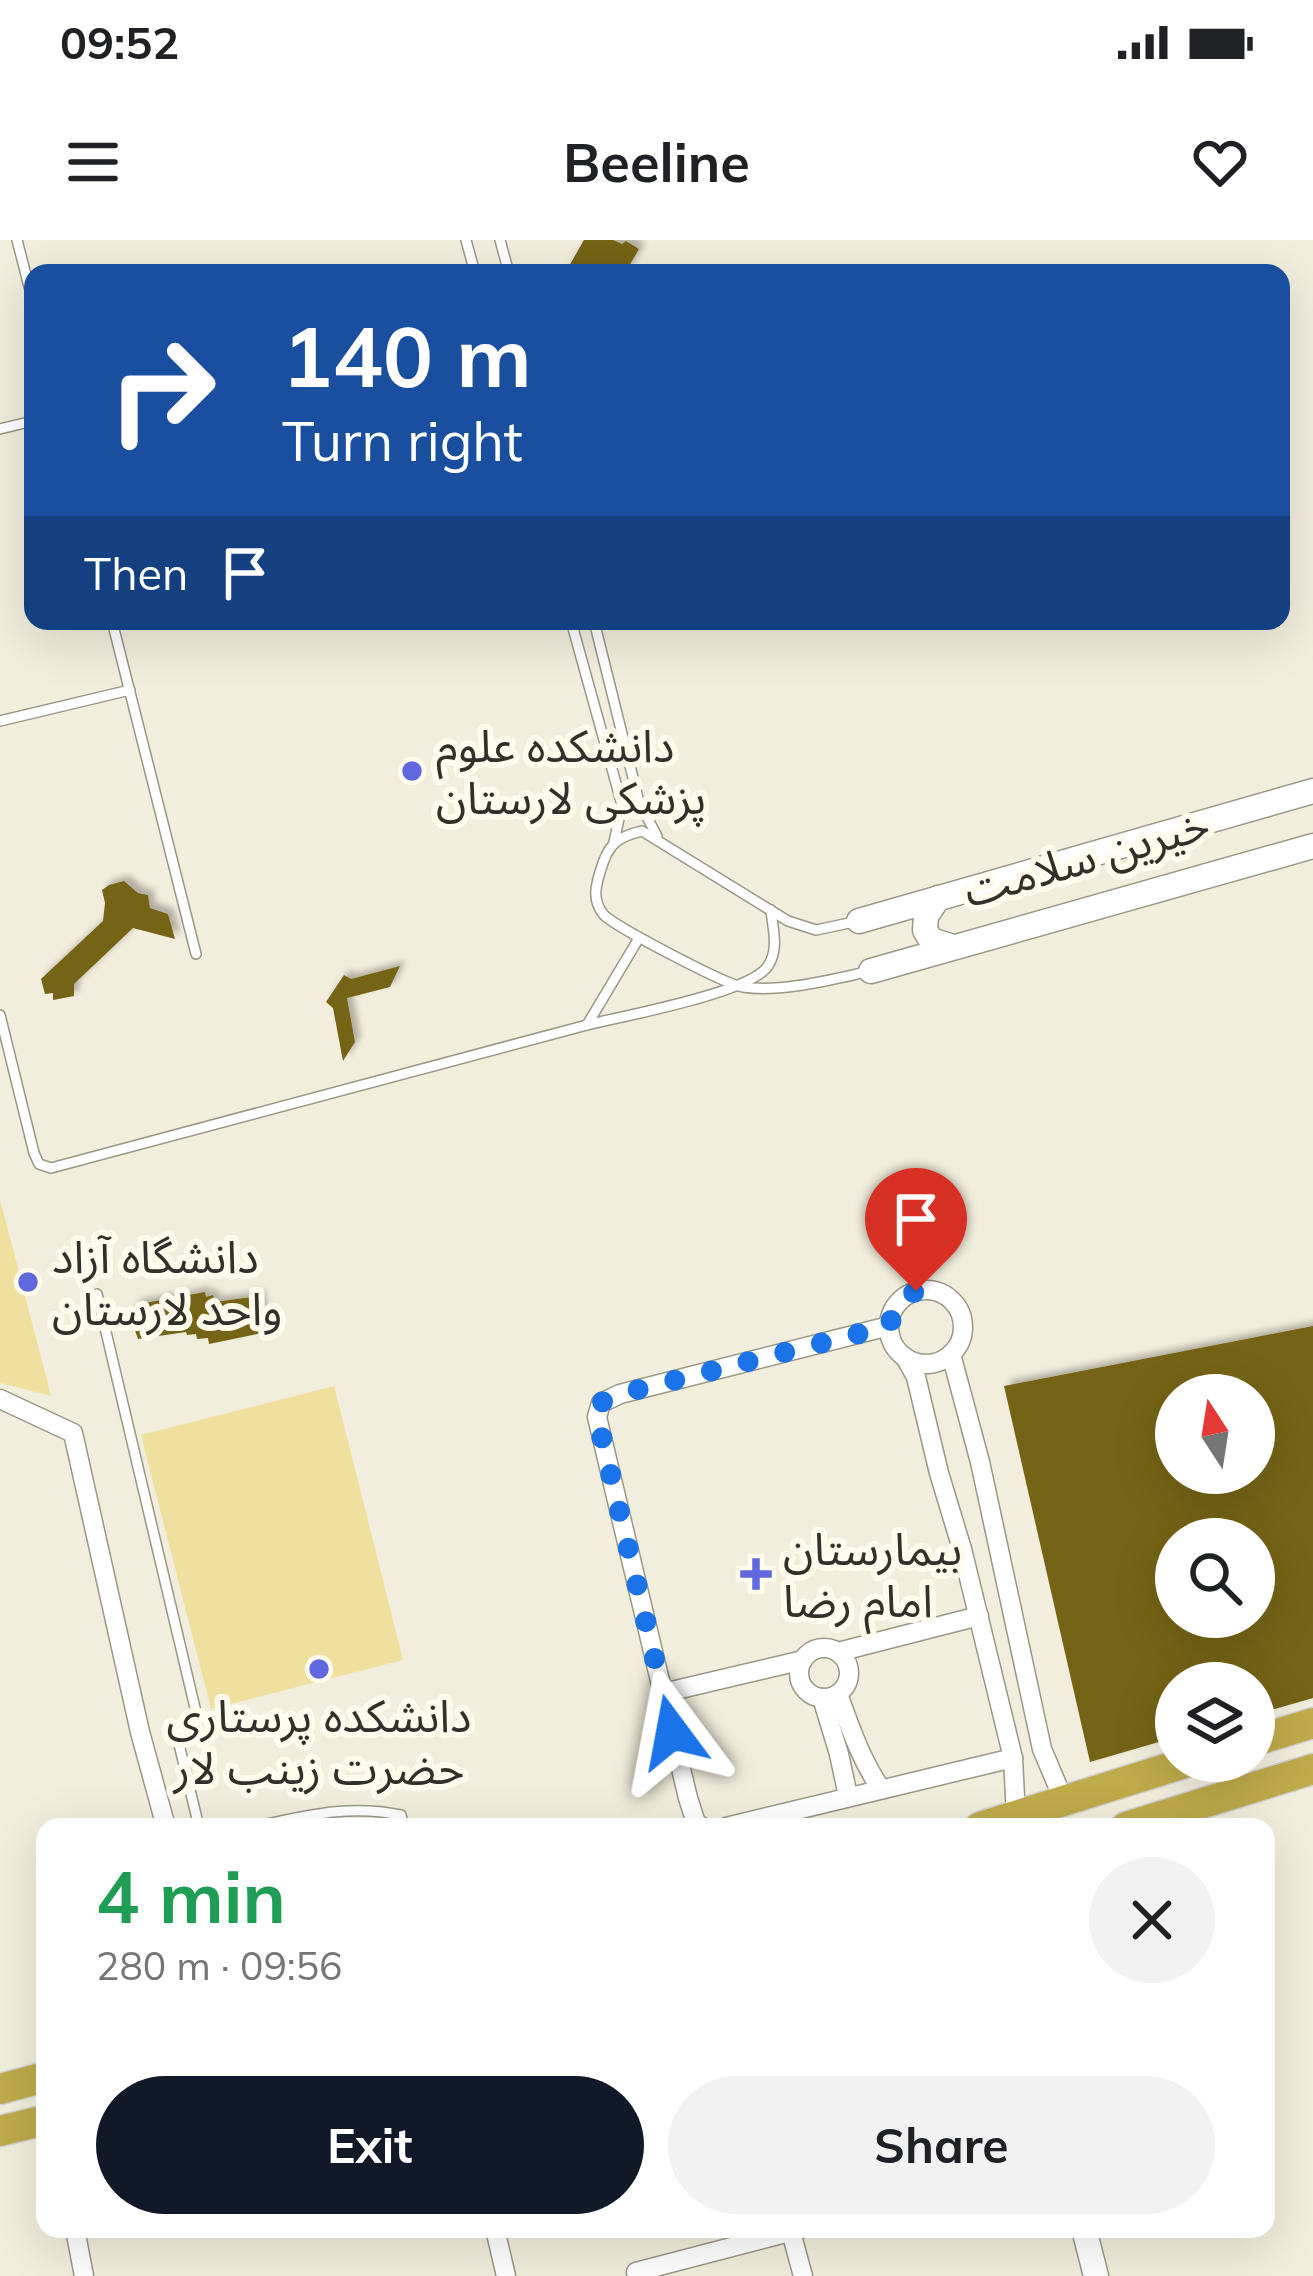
<!DOCTYPE html>
<html lang="en">
<head>
<meta charset="utf-8">
<style>
	body { margin:0; font-family:Mulish,"Noto Sans Arabic",sans-serif; background:#f2f2f2; color:#202124; height:100vh; display:flex; flex-direction:column; font-size:45px; white-space:nowrap }
	* { box-sizing:border-box; margin:0 }
	p { font-size:39px; color:#757577 }
	.icon { flex:none; width:66px; height:66px; fill:none; stroke:currentColor; stroke-width:2; stroke-linecap:round; stroke-linejoin:round }
	.map { position:relative; flex:1; overflow:hidden }
	.details { position:absolute; left:36px; top:1578px; width:1239px; height:420px; display:flex; flex-direction:column; background:#fff; border-radius:24px; box-shadow:0 12px 48px #0002 }
	.details>* { flex:none }
	.hud { position:absolute; left:24px; top:24px; width:1266px; height:366px; border-radius:24px; box-shadow:0 12px 48px #0002; background:#1a4fa0; color:#fff; overflow:hidden }
	.needle { width:78px; rotate:348deg }
	.controls { position:absolute; left:1155px; top:1134px; display:grid; gap:24px }
	.controls a { display:grid; place-items:center; width:120px; height:120px; border-radius:50%; background:#fff; box-shadow:0 12px 48px #0002; font-size:60px }
	.pin { position:absolute; display:grid; place-items:center; width:102px; height:102px; color:#fff; margin:-123px -51px; border-radius:50% 50% 50% 0; rotate:-45deg; box-shadow:0 0 12px #0007 }
	.pin .icon { rotate:45deg }
	.me { position:absolute; width:132px; margin:-66px; rotate:347deg; stroke-linejoin:round; filter:drop-shadow(0 0 9px #0008) }
	.turn { display:flex; align-items:center; gap:42px; height:252px; padding:0 60px; font-size:54px }
	.turn .icon { width:156px; height:156px; stroke-width:2.5 }
	.turn b { display:block; font-size:84px; line-height:102px }
	.then { display:flex; align-items:center; height:114px; padding:0 60px; background:#0003; gap:24px; font-size:45px }
	.round { display:grid; place-items:center; flex:none; width:126px; height:126px; border-radius:63px; background:#f2f2f2 }
	.headline { display:flex; align-items:center; justify-content:space-between; height:204px; padding:0 60px }
	h1 { font-size:72px; font-weight:700; line-height:90px; color:#1e9e55 }
	.button { display:flex; gap:24px; margin-top:auto; padding:24px 60px }
	.button a { flex:1; height:138px; border-radius:72px; background:#111827; color:#fff; font-size:48px; font-weight:700; line-height:138px; text-align:center }
	.button a+a { background:#f2f2f2; color:#202124 }
	.status { display:flex; justify-content:space-between; align-items:center; height:84px; padding:0 60px; background:#fff; direction:ltr }
	.status svg { height:33px; fill:currentColor }
	header { display:flex; justify-content:space-between; align-items:center; height:156px; padding:0 60px; background:#fff; font-size:54px; font-weight:700 }
	.map>svg:first-child { display:block }
	.green { fill:#efe0a0 }
	.building { fill:#756417; fill-rule:evenodd; filter:url(#shadow) }
	.lines { fill:none; stroke-linecap:round; stroke-linejoin:round }
	.service-casing { stroke:#9a9787; stroke-width:12 }
	.minor-casing { stroke:#9a9787; stroke-width:21 }
	.tertiary-casing { stroke:#9a9787; stroke-width:27 }
	.trunk-casing { stroke:#d2d1d0; stroke-width:33 }
	.service { stroke:#fff; stroke-width:9 }
	.minor { stroke:#fff; stroke-width:18 }
	.tertiary { stroke:#fff; stroke-width:24 }
	.trunk { stroke:#bfab4a; stroke-width:30 }
	.route { stroke:#1a73e8; stroke-width:21; stroke-dasharray:0 37.8 }
	.poi-dot { fill:#6068e0; stroke:#fefbed; stroke-width:4.5 }
	.labels { text-anchor:middle; dominant-baseline:central; stroke-width:12; stroke-linejoin:round; paint-order:stroke }
	.poi-label { font-size:45px; fill:#313029; stroke:#fefbed; text-anchor:start }
	.street-label { font-size:45px; fill:#313029; stroke:#fefbed }
</style>
</head>
<body>
<div class="status"><b>09:52</b><svg viewBox="0 0 49 12"><path d="M0 12V9h3v3zM5 12V6h3v6zM10 12V3h3v9zM15 12V0h3v12zM26 1h20v11H26zM47 4h2v5h-2z"/></svg></div>
<header><svg class="icon" aria-label="menu" viewBox="0 0 24 24"><path d="M4 6h16M4 12h16M4 18h16"/></svg>Beeline<svg class="icon" aria-label="heart" viewBox="0 0 24 24"><path d="M12 20l-8-8c-3-5 5-10 8-4 3-6 11-1 8 4z"/></svg></header>
<div class="map">
<svg width="1313" height="2036" viewBox="0 0 1313 2036">
	<defs>
		<filter id="shadow"><feDropShadow dx="5.5" dy="-5.5" stdDeviation="3" flood-color="#0004"/></filter>
	</defs>
	<rect width="100%" height="100%" fill="#f2eedd"/>
	<g class="green">
		<polygon points="0,959 51,1156 0,1143"/>
		<polygon points="334,1146 403,1420 211,1469 141,1195"/>
	</g>
	<g class="building">
		<polygon points="584,0 613,0 622,4 626,1 639,9 625,33 565,33"/>
		<polygon points="124,641 138,653 148,655 150,668 168,674 175,699 133,688 74,744 74,756 53,760 53,753 45,754 41,739 103,681 105,663 102,650 109,645"/>
		<polygon points="400,726 390,747 347,758 355,802 343,821 333,768 326,762 344,735 351,739"/>
		<polygon points="205,1052 206,1057 213,1055 215,1062 259,1056 266,1088 262,1093 209,1104 208,1098 197,1099 196,1094 187,1095 186,1092 138,1099 132,1082 134,1065"/>
		<path d="M1313 1086V1458L1254 1475V1443H1176V1497L1090 1522 1004 1146ZM1176 1155H1254V1233H1176ZM1176 1299H1254V1377H1176Z"/>
	</g>
	<g class="lines">
		<g class="service-casing">
			<g id="service">
				<polyline points="17,0 33,62"/>
				<polyline points="466,0 475,33"/>
				<polyline points="500,0 509,33"/>
				<polyline points="0,189 33,181"/>
				<polyline points="112,381 196,714"/>
				<polyline points="571,381 622,565 614,602"/>
				<polyline points="594,381 639,562 657,596"/>
				<polyline points="0,481 130,450"/>
				<path d="M854 682 816 690 788 681 642 591C621 596 610 602 603 623 597 641 590 659 604 675 616 687 726 745 743 747 781 753 833 739 871 731"/>
				<path d="M639 698 587 785C623 776 750 753 768 726 779 709 773 690 771 670"/>
				<polyline points="0,775 34,913 39,924 51,928 587,785"/>
				<polyline points="97,1054 196,1472 177,1496 199,1587"/>
				<path d="M252 1587C306 1576 347 1564 401 1575L404 1587"/>
			</g>
		</g>
		<g class="minor-casing">
			<g id="minor">
				<circle cx="926" cy="1087" r="37"/>
				<polyline points="951,1114 980,1222 1042,1509 1064,1561"/>
				<polyline points="905,1117 916,1137 939,1233 962,1309 1013,1518 1016,1576"/>
				<polyline points="0,1159 73,1193 140,1492 166,1587"/>
				<circle cx="824" cy="1433" r="25"/>
				<polyline points="838,1412 979,1376"/>
				<polyline points="663,1453 803,1420"/>
				<path d="M838 1454C850 1487 861 1520 881 1549"/>
				<polyline points="822,1458 839,1514 848,1556"/>
				<polyline points="703,1587 696,1583 688,1558 597,1177 601,1163 620,1154 889,1086"/>
				<polyline points="726,1587 1013,1518"/>
				<polyline points="75,1989 84,2036"/>
				<polyline points="495,1989 506,2036"/>
				<polyline points="791,1992 803,2036"/>
				<polyline points="636,2032 801,1989"/>
			</g>
		</g>
		<g class="tertiary-casing">
			<g id="tertiary">
				<polyline points="938,658 926,676 925,690 931,700 953,707"/>
				<polyline points="859,681 1313,551"/>
				<polyline points="871,731 1313,606"/>
				<polyline points="1084,1989 1096,2036"/>
			</g>
		</g>
		<g class="trunk-casing">
			<g id="trunk">
				<polyline points="1254,1501 1313,1483"/>
				<polyline points="980,1587 1191,1521"/>
				<polyline points="1126,1587 1313,1529"/>
				<polyline points="0,1849 45,1837"/>
				<polyline points="0,1891 45,1880"/>
			</g>
		</g>
		<use href="#service" class="service"/>
		<use href="#minor" class="minor"/>
		<use href="#tertiary" class="tertiary"/>
		<use href="#trunk" class="trunk"/>
	</g>
	<g class="lines">
		<polyline class="route" points="672,1492 597,1177 602,1162 620,1154 889,1086 897,1064 916,1051"/>
	</g>
	<g class="poi-dot">
		<circle cx="412" cy="531" r="12"/>
		<circle cx="28" cy="1042" r="12"/>
		<path d="M750 1316h12v12h12v12h-12v12h-12v-12h-12v-12h12z"/>
		<circle cx="319" cy="1429" r="12"/>
	</g>
	<g class="labels">
		<g class="poi-label">
			<text x="436" y="505">دانشکده علوم<tspan x="436" dy="52">پزشکی لارستان</tspan></text>
			<text x="52" y="1016">دانشگاه آزاد<tspan x="52" dy="52">واحد لارستان</tspan></text>
			<text x="783" y="1308">بیمارستان<tspan x="783" dy="52">امام رضا</tspan></text>
			<text x="319" y="1475" text-anchor="middle">دانشکده پرستاری<tspan x="319" dy="52">حضرت زینب لار</tspan></text>
		</g>
		<g class="street-label">
			<text transform="translate(1086 616) rotate(-16)">خیرین سلامت</text>
		</g>
	</g>
</svg>
<div class="controls">
<a><svg class="needle" viewBox="-14 -14 28 28"><path d="M0-13l5 13h-10z" fill="#e53935"/><path d="M0 13l5-13h-10z" fill="#757577"/></svg></a>
<a><svg class="icon" aria-label="search" viewBox="0 0 24 24"><circle cx="10" cy="10" r="6"/><path d="M15 15l6 6"/></svg></a>
<a><svg class="icon" aria-label="layers" viewBox="0 0 24 24"><path d="M12 4l9 5-9 5-9-5zM3 14l9 5 9-5"/></svg></a>
</div>
<div class="pin" style="left:916px;top:1051px;background:#d93025"><svg class="icon" aria-label="arrive" viewBox="0 0 24 24"><path d="M6 21V4h12l-3 4 3 4H6"/></svg></div>
<svg class="me" style="left:672px;top:1492px" viewBox="-20 -20 40 40"><path d="M0-17L14 15 0 8-14 15z" fill="#1a73e8" stroke="#fff" stroke-width="4"/></svg>
<div class="hud">
<div class="turn"><svg class="icon" aria-label="right" viewBox="0 0 24 24"><path d="M7 20v-9h11M14 6l5 5-5 5"/></svg><div><b>140 m</b>Turn right</div></div>
<div class="then">Then<svg class="icon" aria-label="arrive" viewBox="0 0 24 24"><path d="M6 21V4h12l-3 4 3 4H6"/></svg></div>
</div>
<section class="details">
<div class="headline"><div><h1>4 min</h1><p>280 m · 09:56</p></div><a class="round"><svg class="icon" aria-label="close" viewBox="0 0 24 24"><path d="M6 6l12 12M18 6L6 18"/></svg></a></div>
<div class="button"><a>Exit</a><a>Share</a></div>
</section>
</div>
</body>
</html>
